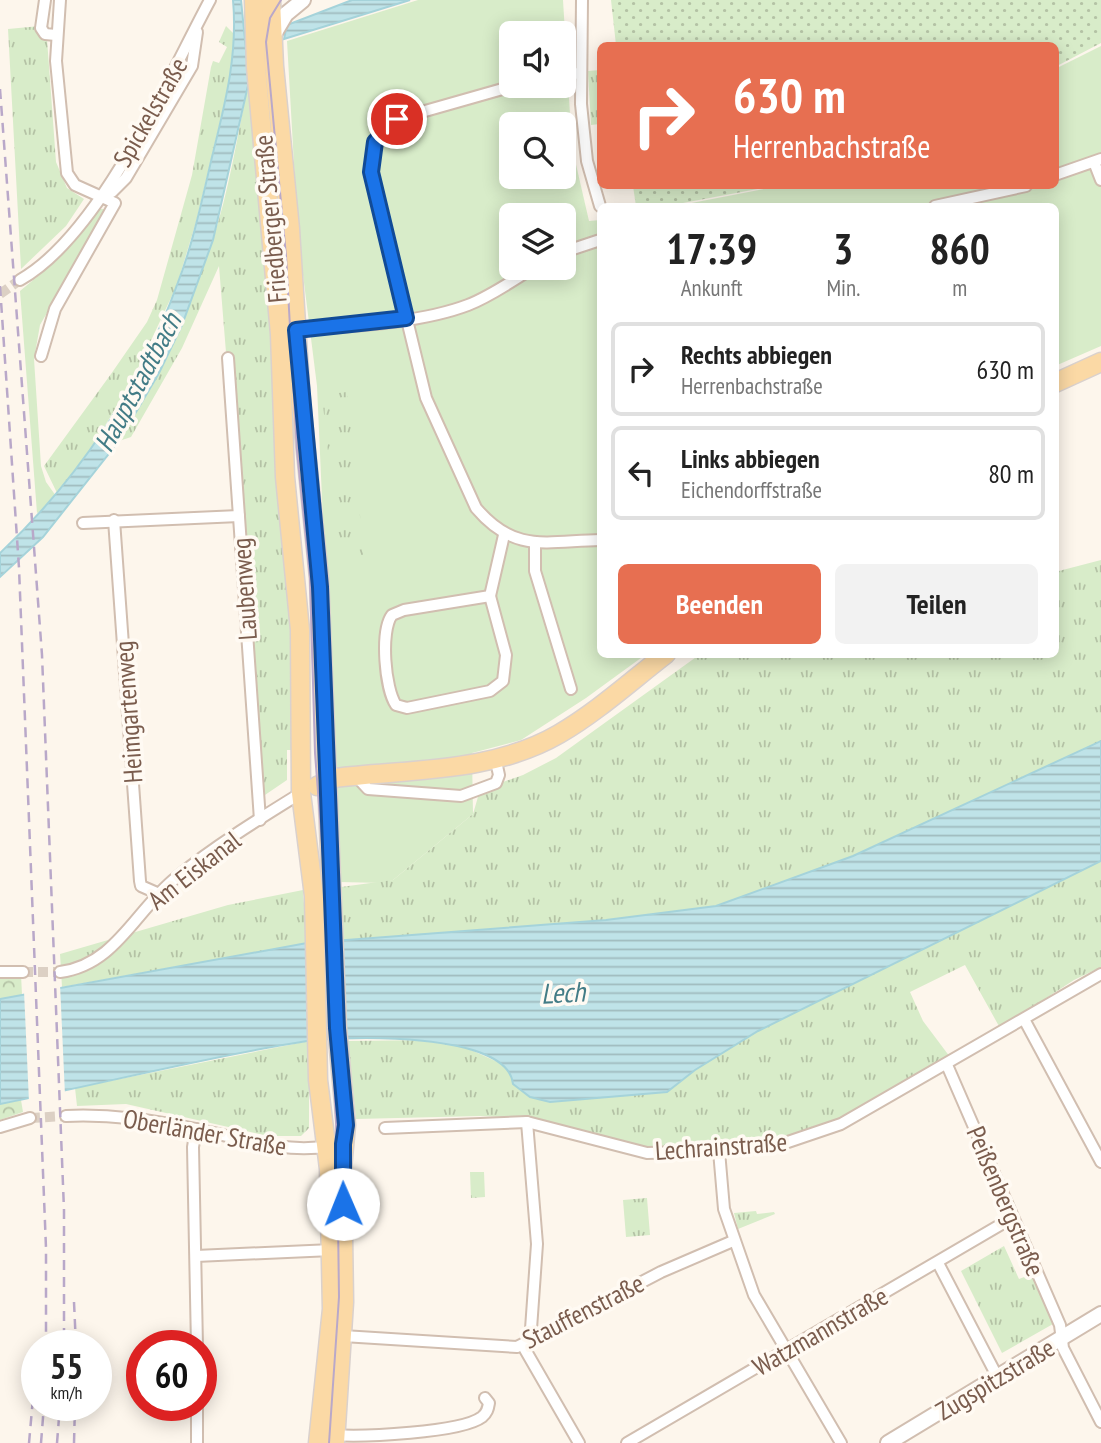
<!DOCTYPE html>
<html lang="de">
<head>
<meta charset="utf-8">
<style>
	body { margin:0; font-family:"PT Sans Narrow",sans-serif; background:#f2f2f2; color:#222; height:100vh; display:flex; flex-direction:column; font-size:26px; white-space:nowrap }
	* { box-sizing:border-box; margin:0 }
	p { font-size:23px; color:#767676 }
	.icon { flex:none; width:38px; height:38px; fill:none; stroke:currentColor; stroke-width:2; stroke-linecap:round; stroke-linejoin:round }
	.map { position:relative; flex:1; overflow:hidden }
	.side { position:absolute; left:597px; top:203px; width:462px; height:455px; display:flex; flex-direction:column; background:#fff; border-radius:10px; box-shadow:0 4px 18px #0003 }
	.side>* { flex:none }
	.guide { position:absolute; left:597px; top:42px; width:462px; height:147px; border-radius:10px; box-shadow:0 4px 18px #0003; background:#e76f51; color:#fff; overflow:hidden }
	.fabs { position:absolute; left:499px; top:21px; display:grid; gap:14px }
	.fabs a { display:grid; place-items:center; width:77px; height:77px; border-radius:10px; background:#fff; box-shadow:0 4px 18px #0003; font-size:35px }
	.speed { position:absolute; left:21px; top:1330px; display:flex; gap:14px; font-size:35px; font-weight:700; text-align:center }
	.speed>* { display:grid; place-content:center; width:91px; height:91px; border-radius:50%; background:#fff; box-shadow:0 4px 18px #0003; line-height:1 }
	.speed small { font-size:18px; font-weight:400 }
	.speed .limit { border:10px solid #d22; background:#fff; color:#111 }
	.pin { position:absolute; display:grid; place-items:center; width:60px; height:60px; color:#fff; margin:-30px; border:4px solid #fff; border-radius:50%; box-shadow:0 2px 7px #0007 }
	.me { position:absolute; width:77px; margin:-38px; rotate:359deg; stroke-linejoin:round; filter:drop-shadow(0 0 5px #0008) }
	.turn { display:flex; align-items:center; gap:24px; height:147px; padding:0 21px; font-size:32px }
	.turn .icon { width:91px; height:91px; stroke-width:2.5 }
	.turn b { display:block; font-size:49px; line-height:60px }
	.eta { display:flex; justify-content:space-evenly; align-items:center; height:119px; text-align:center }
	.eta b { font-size:42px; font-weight:800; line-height:49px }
	.button { display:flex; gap:14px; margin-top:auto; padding:14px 21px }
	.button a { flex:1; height:80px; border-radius:10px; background:#e76f51; color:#fff; font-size:28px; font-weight:800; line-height:80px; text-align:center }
	.button a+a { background:#f2f2f2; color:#222 }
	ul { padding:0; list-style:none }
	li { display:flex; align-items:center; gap:21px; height:94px; margin:0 14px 10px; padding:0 7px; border:4px solid #e0e0e0; border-radius:10px }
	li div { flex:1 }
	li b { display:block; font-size:26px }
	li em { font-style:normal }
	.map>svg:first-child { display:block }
	.grass { fill:#d8ecc9; fill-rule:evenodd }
	.forest { fill:url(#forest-crowns) }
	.park { fill:url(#park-tufts) }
	.garden { fill:url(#garden-dots) }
	.water { fill:url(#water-rules); stroke:#a5d3da; stroke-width:2 }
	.pier { fill:#fdf6ec }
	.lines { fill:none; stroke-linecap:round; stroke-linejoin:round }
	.minor-tunnel { stroke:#dcd0c4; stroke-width:10; stroke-dasharray:10 5; stroke-linecap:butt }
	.minor-casing { stroke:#d1beb0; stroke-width:14 }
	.tertiary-casing { stroke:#d1beb0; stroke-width:18 }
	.primary-casing { stroke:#dad1cd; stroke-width:21 }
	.minor { stroke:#fff; stroke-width:10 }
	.tertiary { stroke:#fff; stroke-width:14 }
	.primary { stroke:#fbd9a5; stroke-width:18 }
	.tram { stroke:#b9a8c9; stroke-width:2 }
	.rail { stroke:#b9a8c9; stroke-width:2.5; stroke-dasharray:10 7; stroke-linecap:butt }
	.route-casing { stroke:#114b97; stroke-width:18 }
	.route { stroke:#1a73e8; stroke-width:12 }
	.labels { text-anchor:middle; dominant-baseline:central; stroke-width:7; stroke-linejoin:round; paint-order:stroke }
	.street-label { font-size:26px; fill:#7a5c4d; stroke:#fffaf3 }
	.water-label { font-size:28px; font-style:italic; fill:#437c86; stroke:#fffaf3 }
</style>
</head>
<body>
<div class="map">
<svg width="1101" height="1443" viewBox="0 0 1101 1443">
	<defs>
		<pattern id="forest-crowns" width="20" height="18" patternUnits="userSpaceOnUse" patternTransform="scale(1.75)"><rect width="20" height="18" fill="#d8ecc9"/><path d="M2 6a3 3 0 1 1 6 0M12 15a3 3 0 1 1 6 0" fill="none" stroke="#b4c2a5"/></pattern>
		<pattern id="park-tufts" width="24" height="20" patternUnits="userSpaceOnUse" patternTransform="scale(1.75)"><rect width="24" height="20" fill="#d8ecc9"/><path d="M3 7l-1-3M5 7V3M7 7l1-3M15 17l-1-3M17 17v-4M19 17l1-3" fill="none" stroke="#b4c2a5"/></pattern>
		<pattern id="garden-dots" width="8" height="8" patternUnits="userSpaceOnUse" patternTransform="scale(1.75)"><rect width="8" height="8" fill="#d8ecc9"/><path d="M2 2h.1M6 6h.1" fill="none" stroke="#b4c2a5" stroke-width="1.8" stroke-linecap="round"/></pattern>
		<pattern id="water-rules" width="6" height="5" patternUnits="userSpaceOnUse" patternTransform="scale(1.75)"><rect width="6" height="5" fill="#bfe3e8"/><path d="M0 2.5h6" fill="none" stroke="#a0bbbe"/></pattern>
	</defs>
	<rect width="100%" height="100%" fill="#fdf6ec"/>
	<g class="grass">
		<path d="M418 0H563L572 147 589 221 600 220V654L645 655 586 698 521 740 472 753 473 814 393 880 384 883 339 882 317 386 298 235 287 41ZM511 33H564V86H511ZM511 124H564V177H511ZM511 215H564V268H511Z"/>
		<polygon points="1101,46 1101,346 1055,366 1055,206 676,206 779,186 1055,186 1055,69"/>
		<polygon points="99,209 104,209 103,215 40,325 34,359 41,466 46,482 56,496 47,508 37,513 20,291 55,262"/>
	</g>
	<g class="forest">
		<polygon points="0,974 21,974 22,995 0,999"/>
		<polygon points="21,1100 23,1112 0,1120 0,1104"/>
	</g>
	<g class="park">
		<polygon points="40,26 47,39 56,162 67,188 84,199 66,226 21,269 8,29"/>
		<polygon points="226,26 234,34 235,39 229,84 196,222 177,285 132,381 86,457 57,493 44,466 111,374 147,322 157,300 192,175 211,67 213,61 219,63 227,47 219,42"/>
		<polygon points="600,70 600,124 591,125 588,71"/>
		<path d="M248 86H255L293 647V750H287V780L262 797 219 266 182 348 131 437 119 441C157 377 189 313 212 242 229 192 237 137 248 86Z"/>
		<polygon points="347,392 365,563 340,565 322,395"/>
		<polygon points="1101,560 1101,750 833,878 716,906 606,920 343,940 341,887 393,880 473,814 480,790 523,775 556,758 699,655 1055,654 1055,572"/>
		<polygon points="1101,861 1101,967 1074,980 1000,1028 965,965 910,992 923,1021 950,1057 838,1119 782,1138 735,1145 639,1147 530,1118 480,1116 356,1119 348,1041 433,1040 460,1045 502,1064 530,1097 550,1102 667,1092 695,1070 758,1031"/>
		<polygon points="303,890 307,943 62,987 60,954 228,905"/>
		<polygon points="309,1041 309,1128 301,1136 268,1136 126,1104 77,1106 75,1088"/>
		<polygon points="470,1172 484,1172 485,1197 471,1198"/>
		<polygon points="647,1198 650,1235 626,1237 623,1200"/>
		<polygon points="756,1211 757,1214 774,1212 775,1214 738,1229 734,1213"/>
		<polygon points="1004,1246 1019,1279 1032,1274 1053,1324 1002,1353 961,1271"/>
	</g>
	<g class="garden">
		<polygon points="611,0 1101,0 1101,43 1055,67 1055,46 616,45"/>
		<polygon points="633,186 773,186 667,206 636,206"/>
	</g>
	<g class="water">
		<path d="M233 0H241L249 81 213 240 182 325 159 373 119 441 43 537 0 577V553C78 480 140 386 177 285 193 244 202 200 212 157 225 104 238 55 233 0Z"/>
		<polygon points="352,0 410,0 284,39 287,25"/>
		<path d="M1101 741V861L758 1031 695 1070 667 1092 550 1102 530 1097 513 1084C508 1031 345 1036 307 1041 204 1057 102 1084 0 1104V999L307 943 606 920 716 906 853 856Z"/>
	</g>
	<polygon class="pier" points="60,984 65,1095 29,1102 24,991"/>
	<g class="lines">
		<g class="minor-tunnel">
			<polyline points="0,294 20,280"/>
			<polyline points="23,972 60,972"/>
			<polyline points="30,1118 66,1116"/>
		</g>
		<g class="minor-casing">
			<g id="minor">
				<polyline points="45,0 41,28 45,34 56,35"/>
				<polyline points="582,0 581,104 587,161 600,206"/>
				<polyline points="564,76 579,73"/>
				<path d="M513 86 397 119C377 133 371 148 371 172L426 398 476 508C515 554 547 541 600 540"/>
				<polyline points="1094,162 1101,180"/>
				<polyline points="1055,175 1101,159"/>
				<polyline points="101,197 112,192 126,178 192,66 197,32"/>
				<polyline points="935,206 1026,186"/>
				<polyline points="564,252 600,240"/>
				<path d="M20 280C100 235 167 80 210 0"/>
				<path d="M296 330C349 326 418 324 468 305 491 296 512 281 533 268"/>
				<polyline points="41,356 55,309 115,203 75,185 67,173 56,61 60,0"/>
				<polyline points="228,358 260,820"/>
				<polyline points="114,520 140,881 141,886 157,893"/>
				<polyline points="83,523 239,516"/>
				<polyline points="535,543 535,571 571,689"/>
				<path d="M490 596 506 655 503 681 490 691 407 708 396 705C385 689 380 631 392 615L404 610Z"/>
				<polyline points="490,596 504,535"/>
				<polyline points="356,776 368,789 461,796 496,783 499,775 495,757"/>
				<polyline points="0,972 23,972"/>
				<path d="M60 972C116 965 136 909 177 877 215 846 259 819 301 793"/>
				<polyline points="1025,1021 1101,1162"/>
				<polyline points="947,1065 1060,1325 1063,1348 1101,1422"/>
				<path d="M66 1116C111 1114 152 1120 196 1129 240 1138 284 1154 330 1146"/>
				<polyline points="0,1127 30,1118"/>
				<polyline points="385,1128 527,1122 647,1153 719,1151 779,1145 841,1124 1101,974"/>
				<polyline points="196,1129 193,1147 197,1346"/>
				<polyline points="719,1151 724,1209 754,1295 841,1443"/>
				<polyline points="196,1256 332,1250"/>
				<polyline points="938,1263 998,1378"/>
				<polyline points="343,1336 517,1347 661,1272 733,1241"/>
				<polyline points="527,1341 531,1329 537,1244 527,1122"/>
				<polyline points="523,1346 579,1443"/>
				<path d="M333 1435C361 1437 461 1433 482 1417 487 1413 488 1409 489 1403L485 1398"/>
				<polyline points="197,1443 197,1405"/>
				<polyline points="627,1443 1012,1218"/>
			</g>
		</g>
		<g class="tertiary-casing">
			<g id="tertiary">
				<polyline points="273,36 286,14 303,0"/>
				<polyline points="888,1443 1101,1314"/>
			</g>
		</g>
		<g class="primary-casing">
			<g id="primary">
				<polyline points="254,0 256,67 280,334 285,477 300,630 301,793 314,896 318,1080 329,1169 332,1309 318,1443"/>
				<polyline points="271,0 274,66 290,229 301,403 319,578 337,1028 346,1125 342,1168 344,1302 335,1443"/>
				<polyline points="1055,383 1101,362"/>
				<path d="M317 786 335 778C409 769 492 773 559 734 597 712 631 681 666 654"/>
			</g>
		</g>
		<use href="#minor" class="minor"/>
		<use href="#tertiary" class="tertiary"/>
		<use href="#primary" class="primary"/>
		<polyline class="tram" points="281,0 270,18 266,42 286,256 297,451 310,578 315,753 326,896 337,1145 339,1297 329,1443"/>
		<g class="rail">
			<polyline points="0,89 42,655 64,1210 64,1346"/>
			<polyline points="0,286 19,568 46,1248 46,1346"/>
			<polyline points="74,1302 76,1346"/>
			<polyline points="29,1443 37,1353"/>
			<polyline points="41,1443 44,1405"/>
			<polyline points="57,1443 60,1405"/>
			<polyline points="74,1443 75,1405"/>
		</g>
	</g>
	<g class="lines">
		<g class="route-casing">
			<polyline id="route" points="343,1204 343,1144 346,1125 337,1028 320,587 296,330 406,318 371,172 375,142 397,119"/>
		</g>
		<use href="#route" class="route"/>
	</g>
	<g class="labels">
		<g class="street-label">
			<text transform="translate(150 112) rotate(-60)">Spickelstraße</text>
			<text transform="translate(270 219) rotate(-95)">Friedberger Straße</text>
			<text transform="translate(244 589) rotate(-94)">Laubenweg</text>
			<text transform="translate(128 712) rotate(-94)">Heimgartenweg</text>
			<text transform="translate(194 870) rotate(-38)">Am Eiskanal</text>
			<text transform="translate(205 1132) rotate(10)">Oberländer Straße</text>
			<text transform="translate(721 1146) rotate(-4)">Lechrainstraße</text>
			<text transform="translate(1006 1201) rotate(67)">Peißenbergstraße</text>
			<text transform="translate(583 1311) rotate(-27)">Stauffenstraße</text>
			<text transform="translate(820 1331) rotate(-30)">Watzmannstraße</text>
			<text transform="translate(995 1379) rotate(-31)">Zugspitzstraße</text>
		</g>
		<g class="water-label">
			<text transform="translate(137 382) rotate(-62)">Hauptstadtbach</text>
			<text transform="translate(563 992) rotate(-3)">Lech</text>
		</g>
	</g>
</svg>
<div class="fabs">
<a><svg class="icon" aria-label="sound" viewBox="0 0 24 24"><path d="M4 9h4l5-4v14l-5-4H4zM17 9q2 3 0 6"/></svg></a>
<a><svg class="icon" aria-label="search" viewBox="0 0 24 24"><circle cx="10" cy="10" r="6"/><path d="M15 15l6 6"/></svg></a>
<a><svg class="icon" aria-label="layers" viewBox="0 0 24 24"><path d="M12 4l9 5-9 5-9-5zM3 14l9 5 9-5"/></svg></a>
</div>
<div class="speed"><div>55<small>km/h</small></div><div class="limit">60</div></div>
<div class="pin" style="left:397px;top:119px;background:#d93025"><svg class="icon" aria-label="arrive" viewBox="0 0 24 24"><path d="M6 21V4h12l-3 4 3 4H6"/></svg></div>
<svg class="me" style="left:343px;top:1204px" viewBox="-20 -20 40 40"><circle r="19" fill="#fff"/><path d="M0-13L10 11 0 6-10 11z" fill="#1a73e8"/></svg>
<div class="guide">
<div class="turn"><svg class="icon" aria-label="right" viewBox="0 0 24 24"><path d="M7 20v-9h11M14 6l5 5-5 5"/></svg><div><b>630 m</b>Herrenbachstraße</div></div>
</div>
<section class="side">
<div class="eta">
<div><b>17:39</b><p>Ankunft</p></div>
<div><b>3</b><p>Min.</p></div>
<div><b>860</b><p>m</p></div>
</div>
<ul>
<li><svg class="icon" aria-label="right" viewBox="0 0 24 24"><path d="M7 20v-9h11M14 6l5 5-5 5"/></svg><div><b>Rechts abbiegen</b><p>Herrenbachstraße</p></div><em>630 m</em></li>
<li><svg class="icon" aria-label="left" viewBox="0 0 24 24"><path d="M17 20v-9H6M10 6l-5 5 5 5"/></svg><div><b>Links abbiegen</b><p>Eichendorffstraße</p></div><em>80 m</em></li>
</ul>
<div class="button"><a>Beenden</a><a>Teilen</a></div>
</section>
</div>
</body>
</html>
